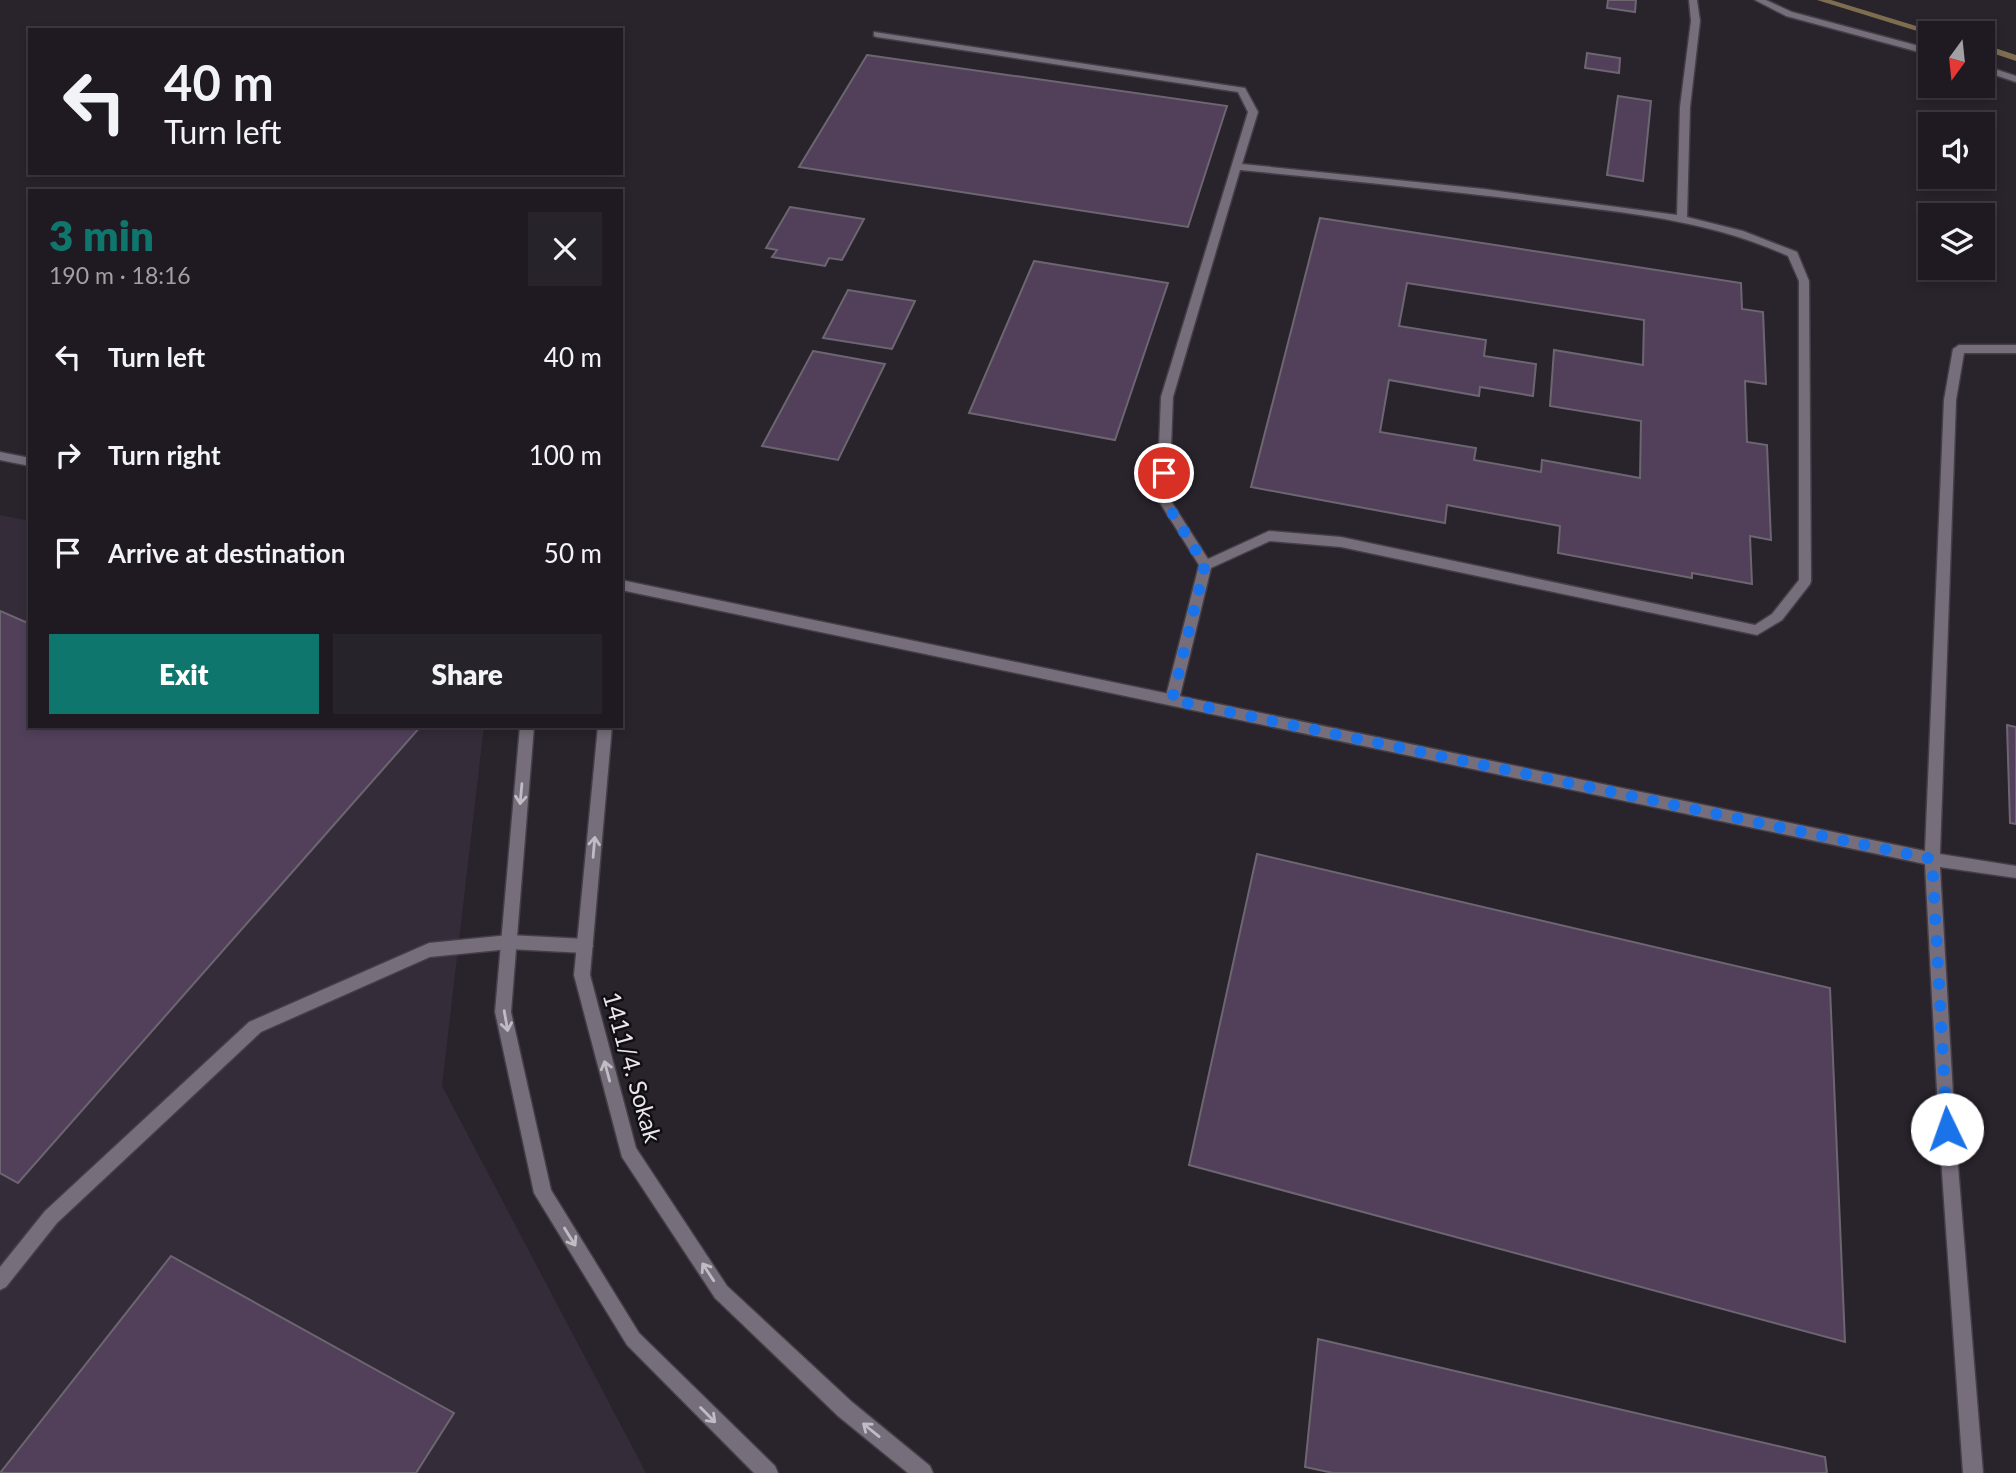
<!DOCTYPE html>
<html lang="en">
<head>
<meta charset="utf-8">
<style>
	body { margin:0; font-family:Lato,sans-serif; background:#27232a; color:#f1f3f6; height:100vh; display:flex; flex-direction:column; font-size:26px; white-space:nowrap }
	* { box-sizing:border-box; margin:0 }
	p { font-size:23px; color:#a1a1a5 }
	.icon { flex:none; width:38px; height:38px; fill:none; stroke:currentColor; stroke-width:2; stroke-linecap:round; stroke-linejoin:round }
	.map { position:relative; flex:1; overflow:hidden }
	.panel { position:absolute; left:28px; top:189px; width:595px; height:539px; display:flex; flex-direction:column; background:#1f1a21; border-radius:0px; box-shadow:0 4px 10px #0003,0 0 0 2px #3c383f }
	.panel>* { flex:none }
	.hud { position:absolute; left:28px; top:28px; width:595px; height:147px; border-radius:0px; box-shadow:0 4px 10px #0003,0 0 0 2px #3c383f; background:#1f1a21; color:#f1f3f6; overflow:hidden }
	.needle { width:46px; rotate:195deg }
	.tools { position:absolute; left:1918px; top:21px; display:grid; gap:14px }
	.tools a { display:grid; place-items:center; width:77px; height:77px; border-radius:0px; background:#1f1a21; box-shadow:0 4px 10px #0003,0 0 0 2px #3c383f; font-size:35px }
	.pin { position:absolute; display:grid; place-items:center; width:60px; height:60px; color:#fff; margin:-30px; border:4px solid #fff; border-radius:50%; box-shadow:0 2px 7px #0007 }
	.me { position:absolute; width:77px; margin:-38px; rotate:357deg; stroke-linejoin:round; filter:drop-shadow(0 0 5px #0008) }
	.turn { display:flex; align-items:center; gap:24px; height:147px; padding:0 21px; font-size:32px }
	.turn .icon { width:91px; height:91px; stroke-width:2.5 }
	.turn b { display:block; font-size:49px; line-height:60px }
	.round { display:grid; place-items:center; flex:none; width:74px; height:74px; border-radius:0px; background:#27232a }
	.summary { display:flex; align-items:center; justify-content:space-between; height:119px; padding:0 21px }
	h1 { font-size:42px; font-weight:800; line-height:52px; color:#0f766e }
	.cta { display:flex; gap:14px; margin-top:auto; padding:14px 21px }
	.cta a { flex:1; height:80px; border-radius:0px; background:#0f766e; color:#fff; font-size:28px; font-weight:800; line-height:80px; text-align:center }
	.cta a+a { background:#27232a; color:#f1f3f6 }
	ul { padding:0; list-style:none }
	li { display:flex; align-items:center; gap:21px; height:98px; padding:0 21px }
	li div { flex:1 }
	li b { display:block; font-size:26px }
	li em { font-style:normal }
	.map>svg:first-child { display:block }
	.built { fill:#352c3a }
	.lines { fill:none; stroke-linecap:round; stroke-linejoin:round }
	.stream { fill:#7f6d4f; fill-rule:evenodd }
	.building { fill:#52405b; stroke:#6c6670; stroke-width:2; fill-rule:evenodd }
	.lane-casing { stroke:#443e47; stroke-width:3 }
	.street-casing { stroke:#443e47; stroke-width:3 }
	.lane { fill:#766e7b; fill-rule:evenodd }
	.street { fill:#766e7b; fill-rule:evenodd }
	.oneway { stroke:#c1bcc4 }
	.route { stroke:#1a73e8; stroke-width:12; stroke-dasharray:0 21.6 }
	.labels { text-anchor:middle; dominant-baseline:central; stroke-width:5; stroke-linejoin:round; paint-order:stroke }
	.street-label { font-size:24px; fill:#e9e6ec; stroke:#100e12 }
</style>
</head>
<body>
<div class="map">
<svg width="2016" height="1473" viewBox="0 0 2016 1473">
	<rect width="100%" height="100%" fill="#29232c"/>
	<polygon class="built" points="0,515 30,521 30,726 484,726 442,1086 646,1473 0,1473"/>
	<g class="lines">
		<g class="stream">
			<polygon points="1817,0 1831,0 1939,33 1930,35"/>
			<polygon points="1983,44 2016,55 2016,61 1983,50"/>
		</g>
	</g>
	<g class="building">
		<polygon points="1608,0 1636,0 1635,12 1607,8"/>
		<polygon points="1587,53 1620,58 1619,73 1585,68"/>
		<polygon points="867,55 1227,106 1188,227 799,167"/>
		<polygon points="1618,96 1651,101 1643,181 1607,175"/>
		<polygon points="790,207 864,219 842,260 829,258 825,266 772,257 777,250 766,248"/>
		<path d="M1320 218 1741 283 1742 309 1763 312 1766 384 1745 381 1747 442 1767 445 1771 540 1750 536 1752 584 1692 573V578L1558 553 1560 526 1447 505 1445 523 1251 487ZM1407 283 1644 320 1643 365 1554 350 1550 406 1641 421 1640 478 1542 460 1541 472 1474 460 1476 448 1380 432 1389 380 1479 396 1480 387 1533 396 1536 364 1484 356 1486 340 1399 326Z"/>
		<polygon points="1034,261 1168,283 1115,440 969,413"/>
		<polygon points="848,290 915,301 892,349 823,338"/>
		<polygon points="813,351 885,364 838,460 762,446"/>
		<polygon points="0,611 30,624 30,726 421,726 18,1183 0,1173"/>
		<polygon points="2007,725 2016,727 2016,824 2010,823"/>
		<polygon points="1257,854 1830,988 1845,1342 1189,1165"/>
		<polygon points="171,1256 454,1413 416,1473 0,1473"/>
		<polygon points="1318,1339 1825,1457 1827,1473 1333,1473 1305,1467"/>
	</g>
	<g class="lines">
		<g class="lane-casing">
			<g id="lane">
				<path d="M1689 0H1697L1700 21 1690 107 1687 217 1743 231 1797 252 1809 281 1811 581 1810 584 1782 620 1757 635 1341 547 1270 541 1211 568 1179 700 1177 704H1167L1165 700 1199 565 1157 498 1161 397 1248 112 1238 92 877 37 874 36V32L1245 88 1258 112 1242 164 1484 189 1677 215 1680 107 1691 21ZM1240 170C1343 180 1445 190 1547 203 1630 213 1711 221 1788 256L1799 281V580L1772 614 1755 625 1341 537 1269 531 1208 559 1169 498 1173 397Z"/>
				<polygon points="509,935 585,939 590,941 593,946 590,951 585,953 509,949 430,957 261,1032 57,1223 6,1287 0,1290 0,1267 45,1211 249,1022 429,943"/>
			</g>
		</g>
		<g class="street-casing">
			<g id="street">
				<polygon points="1755,0 1766,0 1792,12 1930,49 1930,55 1786,16"/>
				<polygon points="1983,65 2016,76 2016,82 1983,71"/>
				<polygon points="1959,345 2016,345 2016,353 1964,353 1956,400 1940,854 2016,866 2016,878 1940,867 1955,1129 1983,1473 1963,1473 1939,1129 1925,864 621,590 621,580 1925,851 1944,400 1953,349"/>
				<polygon points="0,452 30,458 30,466 0,460"/>
				<polygon points="520,726 534,726 511,1012 551,1190 639,1333 775,1466 778,1473 754,1473 627,1345 534,1193 495,1012"/>
				<polygon points="598,726 612,726 590,975 636,1148 727,1286 852,1402 930,1466 933,1473 908,1473 838,1416 715,1298 622,1157 574,975"/>
			</g>
		</g>
		<use href="#lane" class="lane"/>
		<use href="#street" class="street"/>
	</g>
	<defs><path id="oneway-shaft" d="M-6 0H5M1.5-3L5.5 0L1.5 3" fill="none" stroke-width="1.6" stroke-linecap="round" stroke-linejoin="round" transform="scale(1.75)"/></defs>
	<g class="oneway">
		<use href="#oneway-shaft" transform="translate(521 794) rotate(95)"/>
		<use href="#oneway-shaft" transform="translate(594 847) rotate(-85)"/>
		<use href="#oneway-shaft" transform="translate(506 1021) rotate(80)"/>
		<use href="#oneway-shaft" transform="translate(607 1071) rotate(-105)"/>
		<use href="#oneway-shaft" transform="translate(570 1237) rotate(58)"/>
		<use href="#oneway-shaft" transform="translate(708 1272) rotate(-123)"/>
		<use href="#oneway-shaft" transform="translate(708 1415) rotate(45)"/>
		<use href="#oneway-shaft" transform="translate(871 1430) rotate(-141)"/>
	</g>
	<g class="lines">
		<polyline class="route" points="1164,473 1163,498 1205,565 1172,700 1932,859 1947,1129"/>
	</g>
	<g class="labels">
		<g class="street-label">
			<text transform="translate(633 1067) rotate(74)">1411/4. Sokak</text>
		</g>
	</g>
</svg>
<div class="tools">
<a><svg class="needle" viewBox="-14 -14 28 28"><path d="M0-13l5 13h-10z" fill="#e53935"/><path d="M0 13l5-13h-10z" fill="#a1a1a5"/></svg></a>
<a><svg class="icon" aria-label="sound" viewBox="0 0 24 24"><path d="M4 9h4l5-4v14l-5-4H4zM17 9q2 3 0 6"/></svg></a>
<a><svg class="icon" aria-label="layers" viewBox="0 0 24 24"><path d="M12 4l9 5-9 5-9-5zM3 14l9 5 9-5"/></svg></a>
</div>
<div class="pin" style="left:1164px;top:473px;background:#d93025"><svg class="icon" aria-label="arrive" viewBox="0 0 24 24"><path d="M6 21V4h12l-3 4 3 4H6"/></svg></div>
<svg class="me" style="left:1947px;top:1129px" viewBox="-20 -20 40 40"><circle r="19" fill="#fff"/><path d="M0-13L10 11 0 6-10 11z" fill="#1a73e8"/></svg>
<div class="hud">
<div class="turn"><svg class="icon" aria-label="left" viewBox="0 0 24 24"><path d="M17 20v-9H6M10 6l-5 5 5 5"/></svg><div><b>40 m</b>Turn left</div></div>
</div>
<section class="panel">
<div class="summary"><div><h1>3 min</h1><p>190 m · 18:16</p></div><a class="round"><svg class="icon" aria-label="close" viewBox="0 0 24 24"><path d="M6 6l12 12M18 6L6 18"/></svg></a></div>
<ul>
<li><svg class="icon" aria-label="left" viewBox="0 0 24 24"><path d="M17 20v-9H6M10 6l-5 5 5 5"/></svg><div><b>Turn left</b></div><em>40 m</em></li>
<li><svg class="icon" aria-label="right" viewBox="0 0 24 24"><path d="M7 20v-9h11M14 6l5 5-5 5"/></svg><div><b>Turn right</b></div><em>100 m</em></li>
<li><svg class="icon" aria-label="arrive" viewBox="0 0 24 24"><path d="M6 21V4h12l-3 4 3 4H6"/></svg><div><b>Arrive at destination</b></div><em>50 m</em></li>
</ul>
<div class="cta"><a>Exit</a><a>Share</a></div>
</section>
</div>
</body>
</html>
